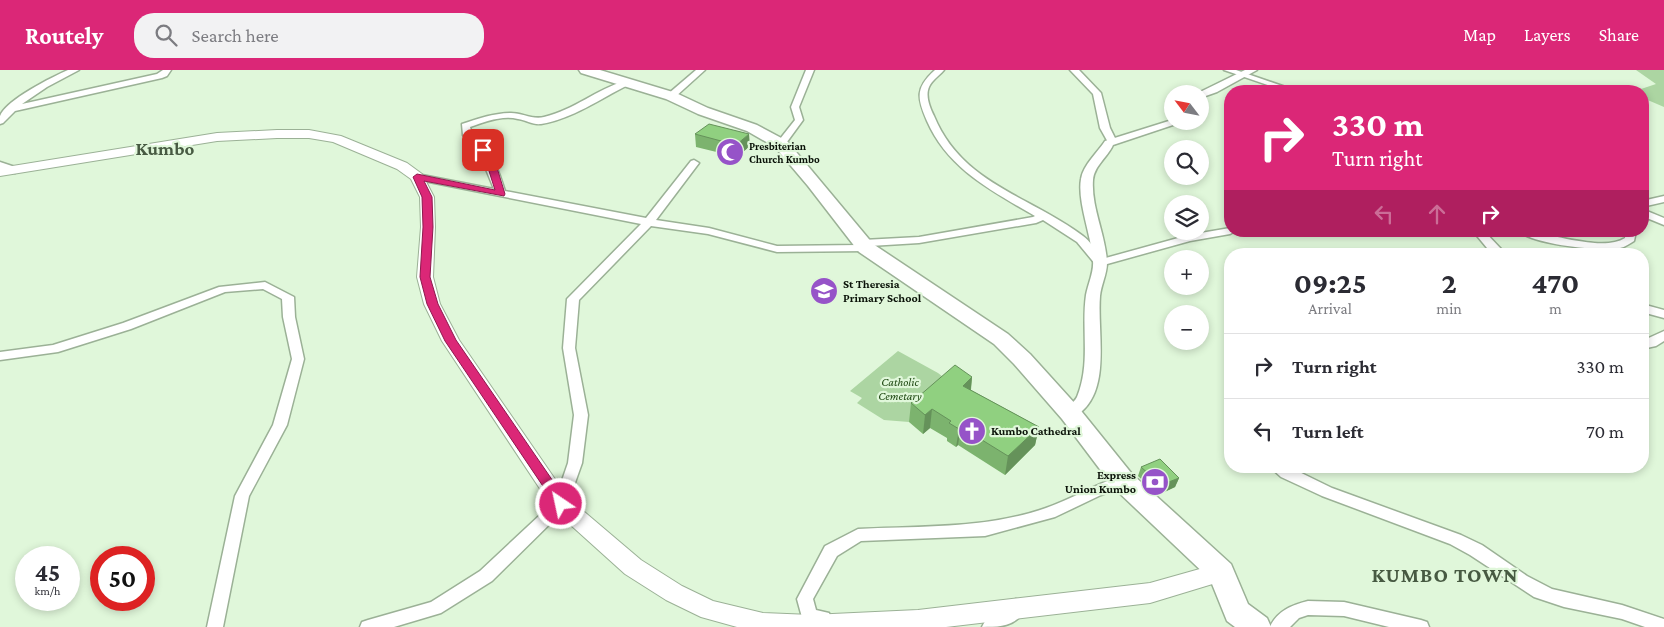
<!DOCTYPE html>
<html lang="en">
<head>
<meta charset="utf-8">
<style>
	body { margin:0; font-family:"Crimson Pro",serif; background:#f2f2f3; color:#2b2b33; height:100vh; display:flex; flex-direction:column; font-size:19px; white-space:nowrap }
	* { box-sizing:border-box; margin:0 }
	p { font-size:16px; color:#7c7c81 }
	.icon { flex:none; width:28px; height:28px; fill:none; stroke:currentColor; stroke-width:2; stroke-linecap:round; stroke-linejoin:round }
	.map { position:relative; flex:1; overflow:hidden }
	.panel { position:absolute; left:1224px; top:178px; width:425px; height:225px; display:flex; flex-direction:column; background:#fff; border-radius:20px; box-shadow:0 2px 8px #0003 }
	.panel>* { flex:none }
	.hud { position:absolute; left:1224px; top:15px; width:425px; height:152px; border-radius:20px; box-shadow:0 2px 8px #0003; background:#db2777; color:#fff; overflow:hidden }
	.needle { width:32px; rotate:302deg }
	.controls { position:absolute; left:1164px; top:15px; display:grid; gap:10px }
	.controls a { display:grid; place-items:center; width:45px; height:45px; border-radius:50%; background:#fff; box-shadow:0 2px 8px #0003; font-size:25px }
	.speed { position:absolute; left:15px; top:476px; display:flex; gap:10px; font-size:25px; font-weight:700; text-align:center }
	.speed>* { display:grid; place-content:center; width:65px; height:65px; border-radius:50%; background:#fff; box-shadow:0 2px 8px #0003; line-height:1 }
	.speed small { font-size:12px; font-weight:400 }
	.speed .limit { border:8px solid #d22; background:#fff; color:#111 }
	.pin { position:absolute; display:grid; place-items:center; width:42px; height:42px; color:#fff; margin:-21px; border-radius:10px; box-shadow:0 2px 8px #0006 }
	.me { position:absolute; width:55px; margin:-28px; rotate:326deg; stroke-linejoin:round; filter:drop-shadow(0 0 4px #0008) }
	.turn { display:flex; align-items:center; gap:18px; height:105px; padding:0 25px; font-size:22px }
	.turn .icon { width:65px; height:65px; stroke-width:2.5 }
	.turn b { display:block; font-size:35px; line-height:42px }
	.lanes { display:flex; align-items:center; height:48px; padding:0 25px; background:#0003; justify-content:center; gap:25px; direction:ltr }
	.lanes .off { opacity:.35 }
	.eta { display:flex; justify-content:space-evenly; align-items:center; height:85px; text-align:center }
	.eta b { font-size:30px; font-weight:700; line-height:35px }
	ul { padding:0; list-style:none }
	li { display:flex; align-items:center; gap:15px; height:65px; padding:0 25px; border-top:1px solid #e1e1e2 }
	li div { flex:1 }
	li b { display:block; font-size:19px }
	li em { font-style:normal }
	header { display:flex; align-items:center; gap:30px; box-sizing:border-box; height:70px; padding:0 25px; background:#db2777; color:#fff }
	header strong { font-size:24px }
	nav { display:flex; gap:28px; margin-inline-start:auto; font-size:18px }
	.search { width:350px; height:45px; background:#f2f2f3; display:flex; align-items:center; gap:12px; box-sizing:border-box; padding:0 18px; border-radius:20px; color:#7c7c81; font-size:19px }
	.map>svg:first-child { display:block }
	.green { fill:#acd5a2 }
	.lines { fill:none; stroke-linecap:round; stroke-linejoin:round }
	.minor-casing { stroke:#9bb196; stroke-width:3 }
	.tertiary-casing { stroke:#9bb196; stroke-width:3 }
	.secondary-casing { stroke:#9bb196; stroke-width:2 }
	.trunk-casing { stroke:#9bb196; stroke-width:3 }
	.minor { fill:#fff; fill-rule:evenodd }
	.tertiary { fill:#fff; fill-rule:evenodd }
	.secondary { fill:#fff; fill-rule:evenodd }
	.trunk { fill:#fff; fill-rule:evenodd }
	.wall { fill:#7cb36e }
	.shaded-wall { fill:#65925a }
	.building { fill:#90d080; stroke:#65925a }
	.route { fill:#db2777; stroke:#8e194d }
	.labels { text-anchor:middle; dominant-baseline:central; stroke-width:4.5; stroke-linejoin:round; paint-order:stroke }
	.far-poi-label { font-size:11px; font-weight:bold; fill:#0a1208; stroke:#e0f7da; text-anchor:start }
	.poi-label { font-size:12px; font-weight:bold; fill:#0a1208; stroke:#e0f7da; text-anchor:start }
	.park-label { font-size:12px; font-style:italic; fill:#1f4913; stroke:#e0f7da }
	.far-town-label { font-size:19px; font-weight:bold; fill:#475a42; stroke:#e0f7da }
	.near-district-label { font-size:21px; font-weight:bold; letter-spacing:1px; fill:#475a42; stroke:#e0f7da }
</style>
</head>
<body>
<header>
<strong>Routely</strong>
<div class="search"><svg class="icon" aria-label="search" viewBox="0 0 24 24"><circle cx="10" cy="10" r="6"/><path d="M15 15l6 6"/></svg>Search here</div>
<nav><a>Map</a><a>Layers</a><a>Share</a></nav>
</header>
<div class="map">
<svg width="1664" height="557" viewBox="0 0 1664 557">
	<rect width="100%" height="100%" fill="#e0f7da"/>
	<g class="green">
		<polygon points="1636,0 1664,0 1664,37 1643,28 1642,21 1635,21 1656,14"/>
		<polygon points="898,281 938,303 952,314 909,352 884,350 857,333 862,328 850,321"/>
	</g>
	<g class="lines">
		<g class="minor-casing">
			<g id="minor">
				<path d="M68 0H79L47 17 22 34 157 4 163 0H171L167 6 162 8 15 41 3 53 0 54C0 51 0 48 0 46 6 30 52 7 68 0Z"/>
				<polygon points="696,0 705,0 674,28 668,28 668,24"/>
				<polygon points="806,0 814,0 799,37 803,50 784,76 778,76 776,74 795,50 791,37"/>
				<path d="M935 0H944C939 6 932 10 929 17 925 26 930 38 934 46 962 114 1030 126 1083 166 1091 172 1096 181 1102 189L1189 165 1230 158V161H1235L1230 164 1190 171 1100 196 1096 195 1077 172 1043 150 1036 153 919 173 870 176 871 178 870 180 866 181 777 182 708 164 651 156 579 230 575 278 588 345 582 393 566 438 492 511 441 543 394 557H360L362 552 368 550 431 532 480 501 555 431 568 393 574 345 563 278 567 229 641 154 414 109V105L417 104 494 119 481 87 463 65 462 54C477 49 494 43 511 43 522 43 533 50 544 47 574 40 597 19 625 11H628V15C600 29 572 49 541 54 533 55 526 50 518 49 502 45 485 52 470 57 472 69 485 77 491 87 498 97 501 109 505 121L646 148 691 91 694 90 699 93 656 150 709 158 777 176 859 175V171L863 170 919 167 1033 147 1035 146C992 121 948 99 927 51 917 28 915 18 935 0Z"/>
				<polygon points="1070,0 1079,0 1101,23 1110,58 1117,72 1115,74 1109,74 1100,58 1093,24"/>
				<polygon points="1224,0 1236,0 1297,21 1285,21"/>
				<polygon points="0,92 18,98 20,100 15,103 0,98"/>
				<polygon points="1664,126 1664,132 1642,137 1642,131"/>
				<polygon points="1642,139 1664,148 1664,155 1642,146"/>
				<polygon points="1473,161 1484,161 1502,180 1503,184 1492,184"/>
				<path d="M1519 161C1546 161 1602 183 1625 168L1626 161H1636L1634 171C1629 174 1625 177 1620 178 1600 182 1533 174 1519 161Z"/>
				<polygon points="265,212 294,227 295,247 304,289 287,355 249,426 223,557 207,557 235,426 273,355 292,289 283,247 282,229 263,219 225,222 131,259 58,282 0,290 0,282 53,275 123,253 219,217"/>
				<polygon points="1642,234 1664,240 1664,248 1642,242"/>
				<polygon points="1664,261 1664,271 1656,276 1642,279 1642,271"/>
				<polygon points="1269,396 1287,396 1332,418 1461,465 1482,475 1527,506 1552,519 1622,535 1664,549 1664,557 1645,557 1622,549 1564,537 1534,527 1470,485 1450,474 1322,426 1281,407"/>
				<path d="M1123 405 1128 407 1130 411 1128 415 1101 425 1055 447 985 466 861 471 837 486 813 529 816 540 829 543 831 548 829 553C820 556 812 554 803 551L797 529 825 476 858 459C921 456 986 459 1046 438 1072 429 1096 414 1123 405Z"/>
				<path d="M1308 531 1344 532 1421 550 1427 552 1429 557H1389L1344 546 1308 545 1299 548 1290 557H1270C1277 541 1292 535 1308 531Z"/>
			</g>
		</g>
		<g class="tertiary-casing">
			<g id="tertiary">
				<polygon points="1245,0 1257,0 1217,22 1200,28 1200,24 1196,24"/>
				<path d="M1172 50 1185 51 1113 75C1107 88 1094 96 1093 110 1091 138 1106 165 1107 193 1107 204 1101 215 1100 226 1097 261 1111 317 1081 342 1075 347 1072 349 1064 347L1062 343C1066 337 1074 333 1077 327 1091 293 1081 259 1086 225 1088 214 1094 202 1093 191 1092 167 1077 132 1081 109 1083 95 1098 82 1105 71Z"/>
				<path d="M1016 529 1023 532 1026 538C1016 557 1001 557 982 557 987 545 1004 534 1016 529Z"/>
			</g>
		</g>
		<g class="secondary-casing">
			<polygon id="secondary" points="277,60 309,60 341,66 407,93 422,104 434,127 435,157 433,207 440,234 459,270 568,428 641,490 682,516 713,531 763,543 811,545 918,540 1150,513 1221,493 1229,495 1232,502 1229,509 1150,533 946,557 737,557 701,547 666,530 625,504 554,440 442,271 424,234 417,207 421,157 420,127 411,109 397,99 333,72 309,68 277,68 217,71 0,106 0,98 217,63"/>
		</g>
		<g class="trunk-casing">
			<polygon id="trunk" points="579,0 600,0 676,23 708,38 757,55 787,71 873,174 1008,264 1030,284 1078,337 1132,404 1231,494 1248,534 1267,548 1271,557 1235,557 1227,551 1210,509 1114,418 1062,349 1014,294 994,274 859,182 808,116 775,77 747,61 698,44 666,29 581,3"/>
		</g>
		<use href="#minor" class="minor"/>
		<use href="#tertiary" class="tertiary"/>
		<use href="#secondary" class="secondary"/>
		<use href="#trunk" class="trunk"/>
	</g>
	<g class="wall">
		<polygon points="695,64 750,76 737,87 696,77"/>
		<polygon points="972,307 971,320 1039,357 1035,375 1005,405 958,375 956,377 947,371 947,368 930,358 923,364 909,352 911,333"/>
		<polygon points="1141,397 1179,408 1175,417 1158,425 1138,406"/>
	</g>
	<g class="shaded-wall">
		<polygon points="749,64 750,76 737,87 736,75"/>
		<polygon points="972,307 970,326 963,316"/>
		<polygon points="932,339 930,358 923,364 925,345"/>
		<polygon points="961,357 958,375 956,377 959,359"/>
		<polygon points="1039,357 1035,375 1005,405 1008,386"/>
		<polygon points="1179,408 1175,417 1158,425 1161,415"/>
	</g>
	<g class="building">
		<polygon points="709,54 749,64 736,75 695,64"/>
		<polygon points="955,295 972,307 963,316 1039,357 1008,386 961,357 959,359 949,353 951,351 932,339 925,345 911,333"/>
		<polygon points="1160,389 1179,408 1161,415 1141,397"/>
	</g>
	<polygon class="route" points="480,79 486,79 498,101 505,124 504,126 424,111 432,127 433,157 430,207 438,234 456,270 566,430 568,434 566,437 561,439 557,437 445,271 427,234 420,207 423,157 422,127 413,107 417,104 495,120 489,101 478,80"/>
	<defs>
		<g id="mosque-disc" transform="scale(1.4375)"><circle r="9.5" fill="#9653c8" stroke="#e0f7da"/><path d="M3.5-4.9A6 6 0 1 0 3.5 4.9A5 5 0 1 1 3.5-4.9Z" fill="#fff"/></g>
		<g id="school-disc" transform="scale(1.4375)"><circle r="9.5" fill="#9653c8" stroke="#e0f7da"/><path d="M0-5L7-2L0 1L-7-2ZM-4 1L0 2.5L4 1V4Q0 6-4 4Z" fill="#fff"/></g>
		<g id="church-disc" transform="scale(1.4375)"><circle r="9.5" fill="#9653c8" stroke="#e0f7da"/><path d="M-1.2-6h2.4v3.5h3.3v2.4h-3.3V6h-2.4V-.1h-3.3v-2.4h3.3Z" fill="#fff"/></g>
		<g id="bank-disc" transform="scale(1.4375)"><circle r="9.5" fill="#9653c8" stroke="#e0f7da"/><path d="M-6-4H6V4H-6ZM0-2.3a2.3 2.3 0 1 0 0 4.6a2.3 2.3 0 1 0 0-4.6Z" fill="#fff"/></g>
	</defs>
	<g fill-rule="evenodd">
		<use href="#mosque-disc" x="730" y="82"/>
		<use href="#school-disc" x="824" y="221"/>
		<use href="#church-disc" x="972" y="361"/>
		<use href="#bank-disc" x="1155" y="412"/>
	</g>
	<g class="labels">
		<g class="far-poi-label">
			<text x="749" y="76">Presbiterian<tspan x="749" dy="13">Church Kumbo</tspan></text>
		</g>
		<g class="poi-label">
			<text x="843" y="214">St Theresia<tspan x="843" dy="14">Primary School</tspan></text>
			<text x="991" y="361">Kumbo Cathedral</text>
			<text x="1136" y="405" text-anchor="end">Express<tspan x="1136" dy="14">Union Kumbo</tspan></text>
		</g>
		<g class="park-label">
			<text x="900" y="312">Catholic<tspan x="900" dy="14">Cemetary</tspan></text>
		</g>
		<g class="far-town-label">
			<text x="165" y="78">Kumbo</text>
		</g>
		<g class="near-district-label">
			<text x="1445" y="505">KUMBO TOWN</text>
		</g>
	</g>
</svg>
<div class="controls">
<a><svg class="needle" viewBox="-14 -14 28 28"><path d="M0-13l5 13h-10z" fill="#e53935"/><path d="M0 13l5-13h-10z" fill="#7c7c81"/></svg></a>
<a><svg class="icon" aria-label="search" viewBox="0 0 24 24"><circle cx="10" cy="10" r="6"/><path d="M15 15l6 6"/></svg></a>
<a><svg class="icon" aria-label="layers" viewBox="0 0 24 24"><path d="M12 4l9 5-9 5-9-5zM3 14l9 5 9-5"/></svg></a>
<a>+</a>
<a>−</a>
</div>
<div class="speed"><div>45<small>km/h</small></div><div class="limit">50</div></div>
<div class="pin" style="left:483px;top:80px;background:#d93025"><svg class="icon" aria-label="arrive" viewBox="0 0 24 24"><path d="M6 21V4h12l-3 4 3 4H6"/></svg></div>
<svg class="me" style="left:561px;top:434px" viewBox="-20 -20 40 40"><circle r="17" fill="#db2777" stroke="#fff" stroke-width="3"/><path d="M0-11L8 9 0 5-8 9z" fill="#fff"/></svg>
<div class="hud">
<div class="turn"><svg class="icon" aria-label="right" viewBox="0 0 24 24"><path d="M7 20v-9h11M14 6l5 5-5 5"/></svg><div><b>330 m</b>Turn right</div></div>
<div class="lanes"><svg class="icon off" aria-label="left" viewBox="0 0 24 24"><path d="M17 20v-9H6M10 6l-5 5 5 5"/></svg><svg class="icon off" aria-label="ahead" viewBox="0 0 24 24"><path d="M12 20V5M6 11l6-6 6 6"/></svg><svg class="icon" aria-label="right" viewBox="0 0 24 24"><path d="M7 20v-9h11M14 6l5 5-5 5"/></svg></div>
</div>
<section class="panel">
<div class="eta">
<div><b>09:25</b><p>Arrival</p></div>
<div><b>2</b><p>min</p></div>
<div><b>470</b><p>m</p></div>
</div>
<ul>
<li><svg class="icon" aria-label="right" viewBox="0 0 24 24"><path d="M7 20v-9h11M14 6l5 5-5 5"/></svg><div><b>Turn right</b></div><em>330 m</em></li>
<li><svg class="icon" aria-label="left" viewBox="0 0 24 24"><path d="M17 20v-9H6M10 6l-5 5 5 5"/></svg><div><b>Turn left</b></div><em>70 m</em></li>
</ul>
</section>
</div>
</body>
</html>
